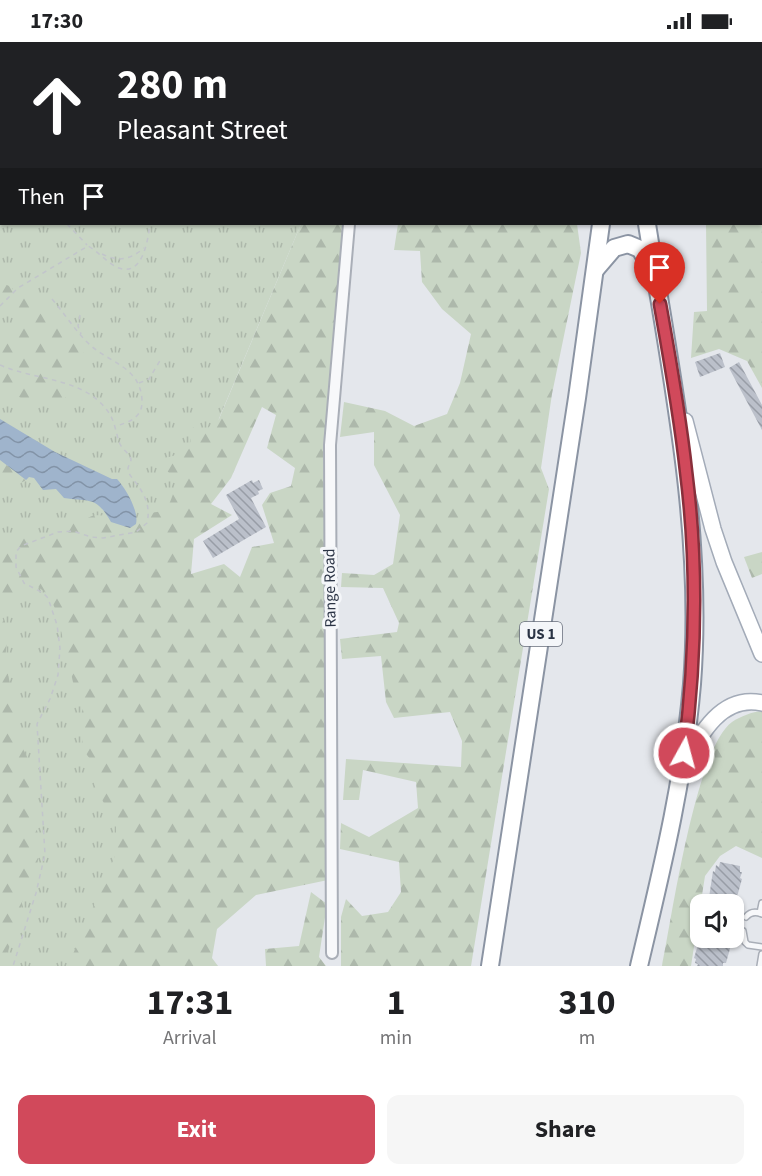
<!DOCTYPE html>
<html lang="en">
<head>
<meta charset="utf-8">
<style>
	body { margin:0; font-family:"Source Sans 3",sans-serif; background:#f6f6f6; color:#202124; height:100vh; display:flex; flex-direction:column; font-size:22px; white-space:nowrap }
	* { box-sizing:border-box; margin:0 }
	p { font-size:20px; color:#757577 }
	.icon { flex:none; width:33px; height:33px; fill:none; stroke:currentColor; stroke-width:2; stroke-linecap:round; stroke-linejoin:round }
	.map { position:relative; height:924px; overflow:hidden }
	.panel { display:flex; flex-direction:column; background:#fff; flex:1 }
	.panel>* { flex:none }
	.banner { position:absolute; left:0px; top:0px; width:762px; height:183px; box-shadow:0 2px 4px #0004; background:#202124; color:#fff; overflow:hidden }
	.controls { position:absolute; left:690px; top:852px; display:grid; gap:12px }
	.controls a { display:grid; place-items:center; width:54px; height:54px; border-radius:12px; background:#fff; box-shadow:0 2px 4px #0004; font-size:30px }
	.pin { position:absolute; display:grid; place-items:center; width:51px; height:51px; color:#fff; margin:-62px -26px; border-radius:50% 50% 50% 0; rotate:-45deg; box-shadow:0 0 6px #0007 }
	.pin .icon { rotate:45deg }
	.me { position:absolute; width:66px; margin:-33px; rotate:7deg; stroke-linejoin:round; filter:drop-shadow(0 0 4px #0008) }
	.turn { display:flex; align-items:center; gap:21px; height:126px; padding:0 18px; font-size:27px }
	.turn .icon { width:78px; height:78px; stroke-width:2.5 }
	.turn b { display:block; font-size:42px; line-height:51px }
	.then { display:flex; align-items:center; height:57px; padding:0 18px; background:#0003; gap:12px; font-size:22px }
	.eta { display:flex; justify-content:space-evenly; align-items:center; height:102px; text-align:center }
	.eta b { font-size:36px; font-weight:700; line-height:42px }
	.button { display:flex; gap:12px; margin-top:auto; padding:12px 18px }
	.button a { flex:1; height:69px; border-radius:12px; background:#d1495b; color:#fff; font-size:24px; font-weight:700; line-height:69px; text-align:center }
	.button a+a { background:#f6f6f6; color:#202124 }
	.status { display:flex; justify-content:space-between; align-items:center; height:42px; padding:0 30px; background:#fff; direction:ltr }
	.status svg { height:16px; fill:currentColor }
	.map>svg:first-child { display:block }
	.grass { fill:url(#grass-tufts) }
	.forest { fill:url(#forest-firs); fill-rule:evenodd }
	.water { fill:url(#water-waves) }
	.building { fill:url(#building-back-hatch) }
	.lines { fill:none; stroke-linecap:round; stroke-linejoin:round }
	.service-casing { stroke:#a9aeb7; stroke-width:8 }
	.minor-casing { stroke:#a9aeb7; stroke-width:14 }
	.primary-casing { stroke:#a3abb8; stroke-width:18 }
	.trunk-casing { stroke:#8b94a3; stroke-width:20 }
	.path { stroke:#c2c5cb; stroke-width:1.5; stroke-dasharray:4.5 4.5; stroke-linecap:butt }
	.service { stroke:#f7f8fa; stroke-width:5 }
	.minor { stroke:#f7f8fa; stroke-width:10 }
	.primary { stroke:#fff; stroke-width:15 }
	.trunk { stroke:#fff; stroke-width:16 }
	.route-casing { stroke:#882f3b; stroke-width:15 }
	.route { stroke:#d1495b; stroke-width:10 }
	.labels { text-anchor:middle; dominant-baseline:central; stroke-width:6; stroke-linejoin:round; paint-order:stroke }
	.shield { fill:#f4f6f9; stroke:#676e7b; stroke-width:1.5 }
	.shield-label { font-size:15px; font-weight:bold; fill:#2b3445 }
	.street-label { font-size:16px; fill:#2b3445; stroke:#f4f6f9 }
</style>
</head>
<body>
<div class="status"><b>17:30</b><svg viewBox="0 0 49 12"><path d="M0 12V9h3v3zM5 12V6h3v6zM10 12V3h3v9zM15 12V0h3v12zM26 1h20v11H26zM47 4h2v5h-2z"/></svg></div>
<div class="map">
<svg width="762" height="924" viewBox="0 0 762 924">
	<defs>
		<pattern id="grass-tufts" width="24" height="20" patternUnits="userSpaceOnUse" patternTransform="scale(1.5)"><rect width="24" height="20" fill="#c9d6c5"/><path d="M3 7l-1-3M5 7V3M7 7l1-3M15 17l-1-3M17 17v-4M19 17l1-3" fill="none" stroke="#adb8ab"/></pattern>
		<pattern id="forest-firs" width="22" height="20" patternUnits="userSpaceOnUse" patternTransform="scale(1.5)"><rect width="22" height="20" fill="#c9d6c5"/><path d="M5 1l3.5 6h-7zM16 11l3.5 6h-7z" fill="#adb8ab"/></pattern>
		<pattern id="water-waves" width="16" height="10" patternUnits="userSpaceOnUse" patternTransform="scale(1.5)"><rect width="16" height="10" fill="#9fb4cc"/><path d="M0 5q4-4 8 0t8 0" fill="none" stroke="#8293a7"/></pattern>
		<pattern id="building-back-hatch" width="6" height="6" patternUnits="userSpaceOnUse" patternTransform="scale(1.5)"><rect width="6" height="6" fill="#bbc0ca"/><path d="M-1 5l2 2M0 0l6 6M5-1l2 2" fill="none" stroke="#989da6"/></pattern>
	</defs>
	<rect width="100%" height="100%" fill="#e4e7ec"/>
	<polygon class="grass" points="0,0 388,0 2,2 2,182 301,182 145,552 147,924 0,924"/>
	<g class="forest">
		<polygon points="698,0 762,0 762,346 747,319 719,307 691,316 694,270 707,269 706,182 760,182 760,2"/>
		<path d="M301 182H346L323 413 326 520 328 838 256 853 217 887 212 916 218 924H71L73 912 116 812V783L95 745 90 717 84 709 82 697 87 677 76 653 57 571 49 553 38 545 22 546 0 558V495L4 499 12 501 20 494 49 491 51 488V481L67 476 84 479C91 472 98 473 107 474L111 480 137 479C142 468 158 473 167 466 170 463 175 445 178 439L167 429 162 417 176 413 189 407 193 385 199 394C207 390 209 382 219 377ZM262 365 276 373 267 406 295 426 291 444 270 451 262 463 274 501 252 505 240 535 224 522 191 532 194 497 232 473 211 462 231 436Z"/>
		<polygon points="398,182 577,182 581,211 552,352 541,426 549,447 471,924 341,924 341,875 346,857 362,874 388,870 401,850 399,820 340,807 341,781 369,795 418,766 416,740 363,728 359,758 343,758 346,717 461,725 462,699 450,670 394,676 386,660 381,614 342,617 340,597 397,590 399,581 383,546 341,545 342,531 374,533 393,522 400,473 374,423 374,390 340,395 344,360 385,369 414,384 447,372 460,341 471,292 442,267 422,240 420,209 394,208"/>
		<path d="M4 242 12 245 14 253 0 278 6 287 16 292 27 282C19 271 13 270 21 256L28 255 41 272 71 283 80 290 86 307 68 335 67 354 58 362 46 360 31 362 14 352 0 350V244Z"/>
		<path d="M0 418 26 438C17 443 11 447 0 444Z"/>
		<polygon points="762,510 762,532 752,536 744,515"/>
		<polygon points="0,571 8,588 5,618 13,656 20,701 33,727 32,771 38,792 38,818 36,828 24,850 19,876 8,909 0,919"/>
		<path d="M762 669V816L736 804 720 814 705 834 691 924H662C672 875 696 706 732 680 741 674 752 670 762 669Z"/>
		<polygon points="311,850 327,862 319,915 326,924 266,924 265,907 299,904"/>
	</g>
	<path class="water" d="M0 377 55 410 112 437H117C126 447 139 469 136 482L130 486 111 480C96 454 91 460 64 456L56 447 43 448 34 436 29 435 26 438 0 418Z"/>
	<g class="building">
		<polygon points="720,311 725,325 700,335 695,320"/>
		<polygon points="739,320 762,363 762,388 729,326"/>
		<polygon points="252,438 253,441 259,438 263,447 258,449 259,452 251,456 266,485 213,516 203,499 239,477 226,453"/>
		<polygon points="720,820 740,824 740,830 742,830 740,836 742,837 735,862 708,862 713,829 715,830 716,823 719,825"/>
		<polygon points="700,896 733,896 726,921 723,921 723,924 697,924 698,922 695,921 696,917 694,916"/>
	</g>
	<g class="lines">
		<g class="service-casing">
			<g id="service">
				<polyline points="553,2 554,0"/>
				<polyline points="760,871 762,861"/>
				<path d="M746 875C750 870 755 869 762 872"/>
				<polyline points="743,889 745,900 748,903 762,905"/>
				<polyline points="760,924 762,912"/>
			</g>
		</g>
		<g class="minor-casing">
			<g id="minor">
				<polyline points="394,2 394,0"/>
				<polyline points="332,911 330,403 349,182"/>
			</g>
		</g>
		<g class="primary-casing">
			<g id="primary">
				<polyline points="685,379 713,487 724,520 762,612"/>
				<path d="M684 723C700 693 721 652 762 661"/>
			</g>
		</g>
		<g class="trunk-casing">
			<g id="trunk">
				<polyline points="607,0 607,2"/>
				<polyline points="618,0 619,2"/>
				<polyline points="596,227 614,206 628,202 640,207 651,226"/>
				<polyline points="490,924 577,356 601,182"/>
				<path d="M639 924C661 831 684 738 692 642 704 487 671 334 647 182"/>
			</g>
		</g>
		<g class="path">
			<polyline points="208,0 208,2"/>
			<polyline points="323,2 324,0"/>
			<polyline points="0,17 2,19"/>
			<polyline points="0,122 2,123"/>
			<polyline points="67,182 87,203"/>
			<path d="M102 212C118 220 130 218 144 206"/>
			<path d="M52 257C64 271 74 287 87 300 107 321 140 323 142 358 143 375 130 380 116 384"/>
			<path d="M0 264 18 246 88 204C99 210 108 222 119 226 143 235 148 197 150 182"/>
			<polyline points="80,273 78,284 81,292"/>
			<path d="M0 323C36 339 85 335 109 371 115 380 116 392 120 402 123 408 129 411 131 417 131 421 128 423 128 427 127 436 154 451 147 481L136 490 103 496 91 495 73 489 58 490 21 504 16 510V525L24 541 43 551 48 556 57 583 60 606 58 633 50 657 37 682 45 812 36 851 13 924"/>
			<polyline points="139,341 149,337 161,317"/>
		</g>
		<use href="#service" class="service"/>
		<use href="#minor" class="minor"/>
		<use href="#primary" class="primary"/>
		<use href="#trunk" class="trunk"/>
	</g>
	<g class="lines">
		<g class="route-casing">
			<path id="route" d="M660 262C670 318 680 373 686 429 698 523 696 617 684 711"/>
		</g>
		<use href="#route" class="route"/>
	</g>
	<g class="labels">
		<rect class="shield" x="520" y="580" width="42" height="24" rx="4.5"/>
		<g class="shield-label">
			<text x="541" y="592">US 1</text>
		</g>
		<g class="street-label">
			<text transform="translate(330 546) rotate(-91)">Range Road</text>
		</g>
	</g>
</svg>
<div class="controls">
<a><svg class="icon" aria-label="sound" viewBox="0 0 24 24"><path d="M4 9h4l5-4v14l-5-4H4zM17 9q2 3 0 6"/></svg></a>
</div>
<div class="pin" style="left:660px;top:262px;background:#d93025"><svg class="icon" aria-label="arrive" viewBox="0 0 24 24"><path d="M6 21V4h12l-3 4 3 4H6"/></svg></div>
<svg class="me" style="left:684px;top:711px" viewBox="-20 -20 40 40"><circle r="17" fill="#d1495b" stroke="#fff" stroke-width="3"/><path d="M0-11L8 9 0 5-8 9z" fill="#fff"/></svg>
<div class="banner">
<div class="turn"><svg class="icon" aria-label="ahead" viewBox="0 0 24 24"><path d="M12 20V5M6 11l6-6 6 6"/></svg><div><b>280 m</b>Pleasant Street</div></div>
<div class="then">Then<svg class="icon" aria-label="arrive" viewBox="0 0 24 24"><path d="M6 21V4h12l-3 4 3 4H6"/></svg></div>
</div>
</div>
<section class="panel">
<div class="eta">
<div><b>17:31</b><p>Arrival</p></div>
<div><b>1</b><p>min</p></div>
<div><b>310</b><p>m</p></div>
</div>
<div class="button"><a>Exit</a><a>Share</a></div>
</section>
</body>
</html>
